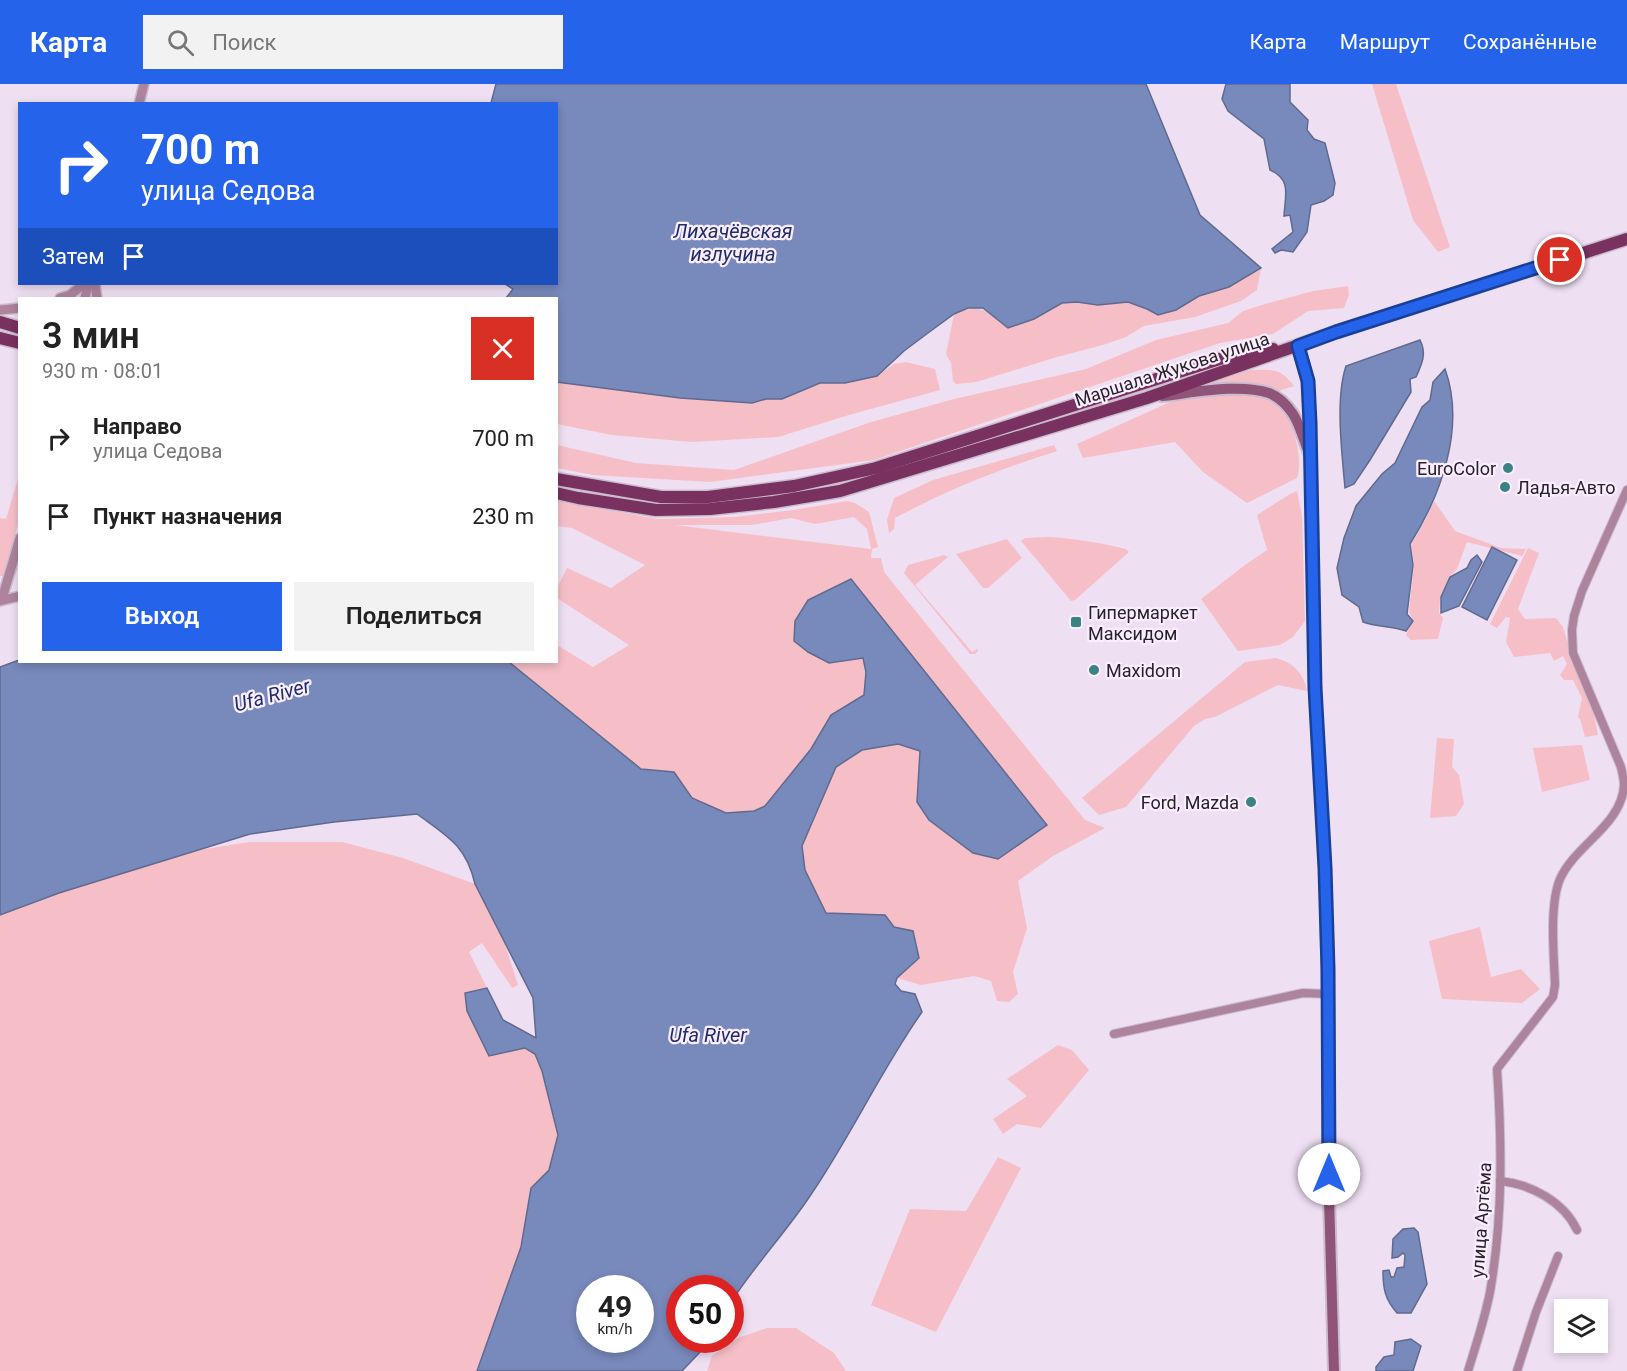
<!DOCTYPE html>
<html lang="ru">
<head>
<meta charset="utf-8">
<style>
	body { margin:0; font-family:Roboto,sans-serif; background:#f2f2f2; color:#222; height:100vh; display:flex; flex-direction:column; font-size:22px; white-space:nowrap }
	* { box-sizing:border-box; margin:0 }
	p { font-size:20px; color:#767676 }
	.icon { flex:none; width:33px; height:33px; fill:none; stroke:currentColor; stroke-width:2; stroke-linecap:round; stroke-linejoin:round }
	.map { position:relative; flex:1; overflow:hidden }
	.drawer { position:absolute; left:18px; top:213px; width:540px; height:366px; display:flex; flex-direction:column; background:#fff; border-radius:0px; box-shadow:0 3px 9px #0003 }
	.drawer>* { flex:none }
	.top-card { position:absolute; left:18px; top:18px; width:540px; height:183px; border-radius:0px; box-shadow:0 3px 9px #0003; background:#2563eb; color:#fff; overflow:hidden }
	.controls { position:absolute; left:1554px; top:1215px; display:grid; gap:12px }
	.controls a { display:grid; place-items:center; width:54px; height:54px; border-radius:0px; background:#fff; box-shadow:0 3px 9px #0003; font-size:30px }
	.speed { position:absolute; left:576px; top:1191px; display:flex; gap:12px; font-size:30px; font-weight:700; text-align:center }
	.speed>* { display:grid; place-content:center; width:78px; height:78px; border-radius:50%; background:#fff; box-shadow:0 3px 9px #0003; line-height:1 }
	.speed small { font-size:15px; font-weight:400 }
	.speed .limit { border:9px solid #d22; background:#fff; color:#111 }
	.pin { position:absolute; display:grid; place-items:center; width:51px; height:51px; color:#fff; margin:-26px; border:3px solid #fff; border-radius:50%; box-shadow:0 2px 6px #0007 }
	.me { position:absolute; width:66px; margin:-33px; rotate:0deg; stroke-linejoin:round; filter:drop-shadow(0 0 4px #0008) }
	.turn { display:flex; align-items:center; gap:21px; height:126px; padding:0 24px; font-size:27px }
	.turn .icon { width:78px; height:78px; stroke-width:2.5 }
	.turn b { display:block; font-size:42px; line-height:51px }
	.then { display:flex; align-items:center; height:57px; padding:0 24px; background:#0003; gap:12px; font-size:22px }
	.round { display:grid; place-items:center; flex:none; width:63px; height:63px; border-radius:0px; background:#f2f2f2 }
	.headline { display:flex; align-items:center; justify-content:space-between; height:102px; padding:0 24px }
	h1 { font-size:36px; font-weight:600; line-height:45px }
	.button { display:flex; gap:12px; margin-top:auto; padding:12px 24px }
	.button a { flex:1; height:69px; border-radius:0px; background:#2563eb; color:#fff; font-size:24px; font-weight:600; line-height:69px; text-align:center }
	.button a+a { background:#f2f2f2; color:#222 }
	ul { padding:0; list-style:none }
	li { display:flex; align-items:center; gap:18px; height:78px; padding:0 24px }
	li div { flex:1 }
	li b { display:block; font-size:22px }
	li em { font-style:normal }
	header { display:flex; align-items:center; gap:36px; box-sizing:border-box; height:84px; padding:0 30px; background:#2563eb; color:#fff }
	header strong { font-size:28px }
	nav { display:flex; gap:33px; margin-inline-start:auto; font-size:21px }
	.search { width:420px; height:54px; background:#f2f2f2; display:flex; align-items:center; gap:15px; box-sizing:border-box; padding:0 21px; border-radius:0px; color:#767676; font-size:22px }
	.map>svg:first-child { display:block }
	.green { fill:#f6bfc8; fill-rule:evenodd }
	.water { fill:#7889bb; stroke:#606a8f; stroke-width:1.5; fill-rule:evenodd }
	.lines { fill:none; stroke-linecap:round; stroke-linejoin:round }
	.minor-casing { stroke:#cbbdcf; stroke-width:10 }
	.tertiary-casing { stroke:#cbbdcf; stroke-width:12 }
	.secondary-casing { stroke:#cbbdcf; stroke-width:14 }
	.primary-casing { stroke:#cbbdcf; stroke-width:15 }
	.minor { stroke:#ae849d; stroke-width:8 }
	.tertiary { stroke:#ae849d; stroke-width:9 }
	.secondary { stroke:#905479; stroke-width:10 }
	.primary { stroke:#793160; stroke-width:12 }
	.route-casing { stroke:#184099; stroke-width:15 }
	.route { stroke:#2563eb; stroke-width:10 }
	.poi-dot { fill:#3a8283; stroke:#faeefe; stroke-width:2 }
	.labels { text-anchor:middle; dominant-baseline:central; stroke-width:4.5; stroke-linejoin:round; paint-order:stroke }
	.street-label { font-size:18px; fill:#272229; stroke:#faeefe }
	.poi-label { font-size:18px; fill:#272229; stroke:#faeefe; text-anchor:start }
	.water-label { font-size:20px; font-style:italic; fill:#1e2d6a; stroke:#faeefe }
</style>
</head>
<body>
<header>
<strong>Карта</strong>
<div class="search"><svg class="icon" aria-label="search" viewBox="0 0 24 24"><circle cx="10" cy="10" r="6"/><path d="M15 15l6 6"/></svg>Поиск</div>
<nav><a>Карта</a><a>Маршрут</a><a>Сохранённые</a></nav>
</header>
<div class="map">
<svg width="1627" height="1287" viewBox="0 0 1627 1287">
	<rect width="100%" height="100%" fill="#efdff3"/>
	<g class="green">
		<polygon points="1372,0 1396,0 1450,163 1438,168 1413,136"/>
		<path d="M1261 184 1257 206 1241 217 1195 233 1144 242 1126 253 1103 261 1057 273 976 298 956 300 953 297 951 279 946 270 954 230C981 219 988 226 1008 244L1034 235 1062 219 1077 218 1098 221 1128 218 1147 225 1176 226 1199 212 1229 203Z"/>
		<polygon points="1348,202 1349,211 1344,224 1308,227 1273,250 1220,259 874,376 710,398 593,391 557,384 557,361 636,379 734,386 871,338 954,315 1086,285 1156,256 1228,239 1243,227 1265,220 1313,207"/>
		<polygon points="906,278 935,285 940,306 849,331 778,353 692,358 612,351 557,340 556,298 680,314 752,319 766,315 782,315 820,299 845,299 877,292 894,280"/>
		<path d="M1250 286C1271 286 1280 283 1294 302L1279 307C1258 294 1227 301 1204 302Z"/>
		<path d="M1259 309C1266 313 1276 315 1280 321 1293 335 1304 376 1297 394L1247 419 1203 388 1175 358 1083 374 1077 360 1179 314Z"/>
		<path d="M1054 361 1057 367C1000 385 947 406 895 434L894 445 889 449 887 436 894 414 933 396Z"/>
		<polygon points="18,395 19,436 4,492 0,492 0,434 6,435"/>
		<polygon points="1297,407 1302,432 1305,537 1293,553 1280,561 1238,567 1201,515 1245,481 1267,466 1257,431 1290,410"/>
		<path d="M557 417 658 435 735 433 793 426 847 417 855 419 869 428 878 463 872 465 871 474H881L884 488 1085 736 1105 744 1053 772 1018 797 1027 844 1013 888 1018 910 1009 918 997 917 991 897 974 892 921 901 897 894 919 874 885 831 826 830 805 786 802 762 836 683 862 666 898 660 921 667 973 769 851 495 829 579 863 574 866 588 864 611 831 631 811 665 765 722 754 727 726 729 692 714 674 688 641 685 510 578H556L557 561 593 583 629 561 557 514V504L567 484 611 504 645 481 572 444 557 442ZM854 433 867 445 871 465 675 441H752L791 434 815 440Z"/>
		<polygon points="1434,417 1455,447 1501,464 1526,465 1522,472 1467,458 1457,485 1450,492 1440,513 1439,529 1443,534 1438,555 1411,556 1406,551 1413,536 1409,528 1414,482 1411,461 1426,435"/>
		<path d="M1047 453C1074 454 1100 459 1126 465L1129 468 1075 516 1071 517 1021 457 1025 454Z"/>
		<polygon points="1007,455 1022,474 988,504 983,504 956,470"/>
		<polygon points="1528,464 1539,469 1518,525 1525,535 1556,534 1563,543 1571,570 1592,620 1598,651 1585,653 1580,635 1578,633 1582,614 1573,596 1564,596 1560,591 1567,580 1563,572 1554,577 1550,569 1514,573 1506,558 1510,534 1506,533 1497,544 1490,540"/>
		<polygon points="944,471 948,473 915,501 972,568 977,565 978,567 975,570 970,570 904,489 908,481"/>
		<path d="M1275 574C1293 578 1304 589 1307 607L1278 601 1215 633 1205 635 1194 642 1126 723 1099 731 1082 714 1245 578Z"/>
		<polygon points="1437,654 1454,655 1452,683 1459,691 1464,720 1456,732 1430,734"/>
		<polygon points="1582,661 1590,696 1542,708 1533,664"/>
		<polygon points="249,758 342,758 403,774 475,800 502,851 518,901 512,904 482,859 469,868 487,904 465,909 525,964 535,970 542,987 558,1051 549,1086 531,1105 521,1163 477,1287 0,1287 0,831 59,809 199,766"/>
		<polygon points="1480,843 1491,893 1521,885 1540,905 1522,919 1442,915 1429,857"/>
		<polygon points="1058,961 1072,966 1089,986 1041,1044 1017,1040 1003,1050 993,1035 1027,1012 1007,995"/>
		<polygon points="998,1073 1021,1084 936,1248 871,1221 910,1125 966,1127"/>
		<polygon points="767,1244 796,1244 834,1269 846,1287 707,1287 712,1272 738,1254"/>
	</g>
	<g class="water">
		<polygon points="496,0 1146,0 1200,131 1261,184 1229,203 1199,212 1176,226 1158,231 1147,225 1128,218 1098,221 1077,218 1062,219 1034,235 1008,244 983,224 968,224 954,230 928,249 904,267 877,292 845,299 820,299 782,315 766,315 752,319 680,314 557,298 556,214 506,214 513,205 505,200 556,200 556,20 491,19"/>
		<path d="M1226 0H1290V18L1308 36 1307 46 1314 55 1325 59 1335 99 1333 111 1324 117 1311 121 1307 148 1293 168 1281 166 1275 169 1272 165 1293 148 1290 131 1284 132C1285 111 1292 96 1270 86L1264 55 1228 27 1222 15Z"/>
		<path d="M1420 256C1427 269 1422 280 1416 293L1410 295 1411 308 1370 376 1354 400 1345 404C1342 369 1335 315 1346 282Z"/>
		<path d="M1445 285C1466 343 1441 411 1410 460L1413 481 1407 530 1413 537 1406 547C1391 542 1377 543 1363 538L1359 523 1342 511 1337 484 1344 454 1356 422 1382 390 1395 379 1422 323 1430 316 1433 298Z"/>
		<polygon points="1492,463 1517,476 1487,536 1462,523"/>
		<polygon points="1477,471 1482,478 1459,522 1441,529 1441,513 1450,493 1467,484 1471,476"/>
		<path d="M851 495 1047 741 998 775 973 769 929 736 917 718 920 667 898 660 862 666 836 683 802 762 805 786 826 829 885 831 894 843 913 847 919 874 897 894 895 900 901 907 915 910 922 928C881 986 851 1052 810 1112 786 1148 755 1181 731 1218L730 1204H680V1256H707L700 1268 682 1287H477L521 1163 531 1104 549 1086 558 1051 542 987 535 970 525 964 489 972 467 927 465 909 487 904 503 936 536 954 533 914 475 800C466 761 447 752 417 730L334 738 250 750 59 809 0 831V583L19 576 509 578 641 685 674 688 692 714 726 729 754 727 765 722 811 665 831 631 864 611 866 588 863 574 829 579 808 568 794 557 795 537 808 516ZM590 1204H640V1256H590Z"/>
		<path d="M1414 1144 1418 1148 1427 1200 1411 1229H1397C1385 1215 1383 1205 1383 1187L1389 1186 1391 1193H1394L1397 1184 1404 1183 1405 1171 1403 1169 1398 1173 1392 1174 1393 1155 1403 1145Z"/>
		<polygon points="1411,1255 1421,1262 1413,1287 1376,1287 1376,1283 1384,1273 1394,1271 1395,1258"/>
	</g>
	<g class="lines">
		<g class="minor-casing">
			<g id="minor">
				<polyline points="1114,950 1303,909 1328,910"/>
				<path d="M1500 1097C1531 1100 1564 1118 1577 1146"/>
				<path d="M1468 1287C1476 1261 1485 1234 1490 1208 1503 1134 1502 1059 1497 985L1553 913 1555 901C1554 872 1549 821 1560 795 1575 761 1622 741 1624 701 1624 695 1622 688 1621 683L1573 569 1572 546 1574 532 1582 507 1627 406"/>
				<polyline points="1517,1287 1536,1228 1558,1172"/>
			</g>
		</g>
		<g class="tertiary-casing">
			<g id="tertiary">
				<polyline points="139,20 144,0"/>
				<polyline points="95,200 97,214"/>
				<polyline points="60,214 70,211 84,200"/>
				<polyline points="85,214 88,200"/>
				<polyline points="0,226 20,224"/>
				<polyline points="0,512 4,508 20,454"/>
				<polyline points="0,517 20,512"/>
			</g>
		</g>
		<g class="secondary-casing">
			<g id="secondary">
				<polyline points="1298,262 1308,297 1311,377 1315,604 1325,784 1328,910 1329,1113 1334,1287"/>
				<path d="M1162 312C1192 309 1239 299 1269 309 1279 313 1287 321 1293 330 1300 341 1304 357 1309 369"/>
			</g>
		</g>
		<g class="primary-casing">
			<g id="primary">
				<polyline points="0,238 20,244"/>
				<polyline points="0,254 20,259"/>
				<polyline points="556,395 661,413 708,413 794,402 876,384 1226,273 1273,265"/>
				<polyline points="556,409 578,414 656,426 710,425 774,418 840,407 1147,314 1333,249 1627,155"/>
			</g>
		</g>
		<use href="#minor" class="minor"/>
		<use href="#tertiary" class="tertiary"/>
		<use href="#secondary" class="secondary"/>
		<use href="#primary" class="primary"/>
	</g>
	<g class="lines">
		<g class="route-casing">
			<polyline id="route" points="1329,1090 1328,885 1325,784 1315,604 1310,339 1308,297 1298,262 1336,248 1560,176"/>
		</g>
		<use href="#route" class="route"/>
	</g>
	<g class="poi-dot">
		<circle cx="1508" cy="384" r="6"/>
		<circle cx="1505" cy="403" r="6"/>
		<rect x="1070" y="532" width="12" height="12" rx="3"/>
		<circle cx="1094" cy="586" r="6"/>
		<circle cx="1251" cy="718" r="6"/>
	</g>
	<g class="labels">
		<g class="street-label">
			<text transform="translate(1172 285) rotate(-18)">Маршала Жукова улица</text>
			<text transform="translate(1481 1136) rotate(-86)">улица Артёма</text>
		</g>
		<g class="poi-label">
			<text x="1496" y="384" text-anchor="end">EuroColor</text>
			<text x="1517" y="403">Ладья-Авто</text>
			<text x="1088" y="528">Гипермаркет<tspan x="1088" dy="21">Максидом</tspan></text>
			<text x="1106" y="586">Maxidom</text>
			<text x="1239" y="718" text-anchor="end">Ford, Mazda</text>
		</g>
		<g class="water-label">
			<text x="733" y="147">Лихачёвская<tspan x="733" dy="23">излучина</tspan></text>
			<text transform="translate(272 611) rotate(-15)">Ufa River</text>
			<text x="708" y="951">Ufa River</text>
		</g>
	</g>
</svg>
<div class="controls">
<a><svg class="icon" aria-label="layers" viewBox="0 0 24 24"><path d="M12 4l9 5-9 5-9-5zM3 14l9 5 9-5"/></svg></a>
</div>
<div class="speed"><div>49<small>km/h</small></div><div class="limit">50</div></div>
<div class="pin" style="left:1560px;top:176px;background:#d93025"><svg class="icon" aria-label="arrive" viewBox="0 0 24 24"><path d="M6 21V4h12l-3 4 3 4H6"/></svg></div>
<svg class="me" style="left:1329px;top:1090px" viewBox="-20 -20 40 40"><circle r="19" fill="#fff"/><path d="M0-13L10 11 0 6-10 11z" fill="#2563eb"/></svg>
<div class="top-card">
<div class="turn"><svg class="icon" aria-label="right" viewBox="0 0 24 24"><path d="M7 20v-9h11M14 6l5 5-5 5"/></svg><div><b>700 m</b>улица Седова</div></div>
<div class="then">Затем<svg class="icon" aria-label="arrive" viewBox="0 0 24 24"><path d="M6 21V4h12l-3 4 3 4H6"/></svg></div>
</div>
<section class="drawer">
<div class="headline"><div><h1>3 мин</h1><p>930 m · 08:01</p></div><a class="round" style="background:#d93025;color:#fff"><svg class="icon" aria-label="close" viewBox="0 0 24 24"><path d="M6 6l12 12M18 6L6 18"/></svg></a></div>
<ul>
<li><svg class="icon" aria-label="right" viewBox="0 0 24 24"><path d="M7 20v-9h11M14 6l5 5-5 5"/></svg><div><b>Направо</b><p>улица Седова</p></div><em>700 m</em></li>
<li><svg class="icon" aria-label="arrive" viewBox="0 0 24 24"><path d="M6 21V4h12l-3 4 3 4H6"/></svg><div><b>Пункт назначения</b></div><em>230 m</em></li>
</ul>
<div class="button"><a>Выход</a><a>Поделиться</a></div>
</section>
</div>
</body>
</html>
